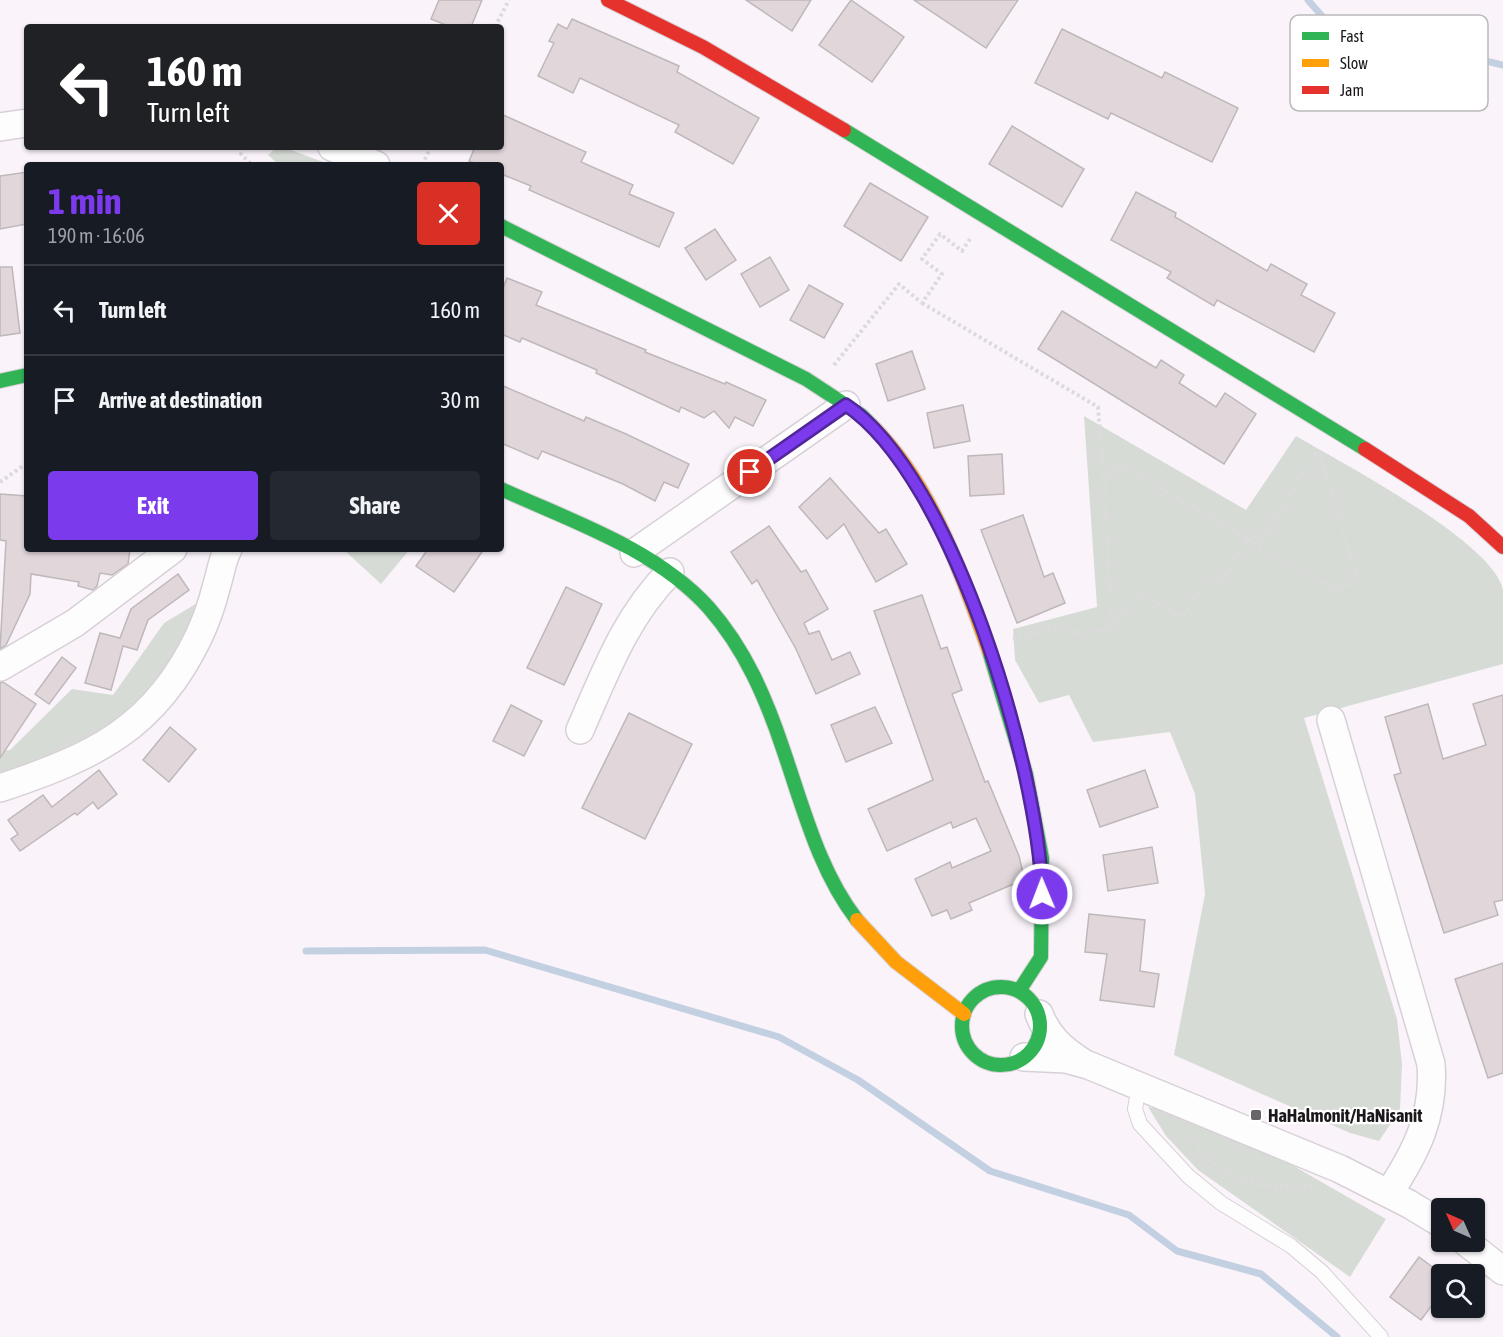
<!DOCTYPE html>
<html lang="en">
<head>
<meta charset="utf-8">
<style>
	body { margin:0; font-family:"Asap Condensed",sans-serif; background:#242831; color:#f1f3f6; height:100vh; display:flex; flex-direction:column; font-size:22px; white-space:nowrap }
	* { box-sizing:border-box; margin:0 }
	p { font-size:20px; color:#9ea1a6 }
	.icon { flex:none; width:33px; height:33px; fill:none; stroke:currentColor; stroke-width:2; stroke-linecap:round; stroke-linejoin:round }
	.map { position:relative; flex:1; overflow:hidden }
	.side { position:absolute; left:24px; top:162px; width:480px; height:390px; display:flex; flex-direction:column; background:#171b24; border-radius:6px; box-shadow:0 2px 4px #0004 }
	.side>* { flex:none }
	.hud { position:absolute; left:24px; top:24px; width:480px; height:126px; border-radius:6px; box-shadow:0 2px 4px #0004; background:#202124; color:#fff; overflow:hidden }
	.needle { width:39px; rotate:315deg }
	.fabs { position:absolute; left:1431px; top:1198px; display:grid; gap:12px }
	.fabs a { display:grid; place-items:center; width:54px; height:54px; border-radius:6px; background:#171b24; box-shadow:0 2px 4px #0004; font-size:30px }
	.pin { position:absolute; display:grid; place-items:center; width:51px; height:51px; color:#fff; margin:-26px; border:3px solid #fff; border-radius:50%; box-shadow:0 2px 6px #0007 }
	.me { position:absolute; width:66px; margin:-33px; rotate:359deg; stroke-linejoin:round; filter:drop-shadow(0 0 4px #0008) }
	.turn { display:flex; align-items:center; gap:21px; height:126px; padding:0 24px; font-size:27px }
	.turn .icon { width:78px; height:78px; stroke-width:2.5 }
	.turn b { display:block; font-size:42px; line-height:51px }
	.round { display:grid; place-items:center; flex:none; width:63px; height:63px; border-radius:6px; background:#242831 }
	.headline { display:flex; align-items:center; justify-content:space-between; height:102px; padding:0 24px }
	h1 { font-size:36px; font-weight:700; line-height:45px; color:#7c3aed }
	.primary-button { display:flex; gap:12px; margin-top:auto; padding:12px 24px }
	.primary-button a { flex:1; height:69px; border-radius:6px; background:#7c3aed; color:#fff; font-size:24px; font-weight:700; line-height:69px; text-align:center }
	.primary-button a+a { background:#242831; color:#f1f3f6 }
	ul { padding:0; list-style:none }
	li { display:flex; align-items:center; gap:18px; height:90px; padding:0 24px; border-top:2px solid #363941 }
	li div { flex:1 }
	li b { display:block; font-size:22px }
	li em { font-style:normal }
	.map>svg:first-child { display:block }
	.green { fill:#d6dcd5 }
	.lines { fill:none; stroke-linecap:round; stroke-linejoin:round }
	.stream { stroke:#c3d0e2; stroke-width:7 }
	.building { fill:#e1d7da; stroke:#beb8ba; stroke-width:1.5 }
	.lane-casing { stroke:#d7d1d7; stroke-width:16 }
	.street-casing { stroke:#d7d1d7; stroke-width:30 }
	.fast-casing { stroke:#d7d1d7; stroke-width:16 }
	.slow-casing { stroke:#d7d1d7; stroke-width:16 }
	.jam-casing { stroke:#d7d1d7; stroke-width:16 }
	.path { stroke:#dcdadc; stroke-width:4; stroke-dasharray:3 3; stroke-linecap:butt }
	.lane { stroke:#fefdfe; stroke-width:14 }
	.street { stroke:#fefdfe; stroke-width:27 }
	.fast { stroke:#30b455; stroke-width:14 }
	.slow { stroke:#ff9f0a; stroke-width:14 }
	.jam { stroke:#e5322d; stroke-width:14 }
	.route-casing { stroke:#51269a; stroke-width:15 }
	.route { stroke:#7c3aed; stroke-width:10 }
	.poi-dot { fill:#696469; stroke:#fff; stroke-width:2 }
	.labels { text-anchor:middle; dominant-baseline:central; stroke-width:4.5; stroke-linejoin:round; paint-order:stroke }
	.poi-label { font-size:18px; font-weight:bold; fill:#1b171b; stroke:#fff; text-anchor:start }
	.key { fill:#fff; stroke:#bbb9bb; stroke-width:1.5 }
	.key-label { font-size:16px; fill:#1b171b }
</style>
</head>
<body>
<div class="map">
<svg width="1503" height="1337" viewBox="0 0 1503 1337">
	<rect width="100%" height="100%" fill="#faf4fa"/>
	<g class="green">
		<polygon points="277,147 283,147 331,165 279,165 268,155"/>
		<path d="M1084 416 1246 510 1296 436C1340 462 1494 542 1503 590 1503 613 1503 641 1503 664L1304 718 1397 1019 1402 1064 1400 1110 1379 1141 1350 1133 1174 1055 1205 894 1195 794 1170 732 1093 742 1069 695 1039 703 1015 660 1013 629 1097 607Z"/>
		<polygon points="343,549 410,549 381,584"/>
		<path d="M204 599C190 626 178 656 162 681 136 721 44 758 0 776V751L10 750 72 689 113 695 164 623Z"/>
		<polygon points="1148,1107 1170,1111 1278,1157 1386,1219 1350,1277 1198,1170 1166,1136"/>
	</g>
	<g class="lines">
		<g class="stream">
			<polyline points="1308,0 1328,23 1503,65"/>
			<polyline points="306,951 485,950 779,1037 858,1080 990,1171 1129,1215 1177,1251 1261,1274 1337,1337"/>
		</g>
	</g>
	<g class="building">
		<polygon points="439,0 482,0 471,27 451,27 431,19"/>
		<polygon points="746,0 811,0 792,31"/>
		<polygon points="851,0 904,37 872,82 819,45"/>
		<polygon points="914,0 1018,0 986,48"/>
		<polygon points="572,19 679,66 677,72 759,118 733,164 675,132 679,125 580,78 573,93 538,76 554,43 549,41 558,24 567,29"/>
		<polygon points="1062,29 1162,78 1165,72 1238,108 1212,162 1111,113 1108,119 1035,83"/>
		<polygon points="501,114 586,152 581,162 633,185 629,194 674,213 659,247 529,190 531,186 501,174 501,165 479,165 469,161 475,147 501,147"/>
		<polygon points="1012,126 1084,169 1062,207 989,164"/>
		<polygon points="27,172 27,224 0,229 0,176"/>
		<polygon points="870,183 928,217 901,261 844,226"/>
		<polygon points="1136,192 1176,213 1175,217 1267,271 1271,264 1307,284 1301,295 1335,313 1314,352 1217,300 1214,306 1167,278 1171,272 1111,240"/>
		<polygon points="715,229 736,260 706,280 685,248"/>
		<polygon points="770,257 789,290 760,307 741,274"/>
		<polygon points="0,267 12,267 20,333 0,336"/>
		<polygon points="507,278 542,292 536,305 646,350 645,352 725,384 726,382 766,400 753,426 735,417 729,428 714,411 704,418 681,407 679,412 596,373 597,370 522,338 520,342 501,334 501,293"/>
		<polygon points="809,285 843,304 824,338 790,320"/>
		<polygon points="1062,311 1156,368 1161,360 1184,375 1179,383 1216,407 1225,393 1256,414 1224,464 1038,349"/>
		<polygon points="912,351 925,389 888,401 876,364"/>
		<polygon points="501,385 584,421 586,417 626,434 689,464 678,488 664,482 655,501 623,484 542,451 538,459 501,443"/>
		<polygon points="963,405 970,441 934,448 927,413"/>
		<polygon points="1002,454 1004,494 970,496 968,456"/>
		<polygon points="830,478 879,533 886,529 907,564 876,582 844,524 827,539 799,507"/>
		<polygon points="0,494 27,496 27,549 130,549 128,564 112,575 100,573 97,586 93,590 78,586 79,582 31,574 30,594 6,645 0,649 6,541 0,540"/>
		<polygon points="1023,515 1044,577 1053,573 1065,603 1017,623 981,530"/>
		<polygon points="769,526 801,572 806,570 828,609 804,623 809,634 819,631 832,660 850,652 860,674 816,694 796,649 757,580 752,584 731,552"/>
		<polygon points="428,549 484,549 454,592 416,566"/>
		<polygon points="178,574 189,590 148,620 137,650 123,646 111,690 85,683 100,633 120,638 131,609"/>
		<polygon points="566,587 602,604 564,685 527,668"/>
		<polygon points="922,595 941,649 947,647 962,690 952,694 985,782 988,781 1019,856 1023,873 1023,880 969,903 972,910 951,919 947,910 932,916 915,879 950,862 952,868 991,851 976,818 953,828 951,822 887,851 868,809 933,780 874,611"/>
		<polygon points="62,657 76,668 49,704 35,694"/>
		<polygon points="3,682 36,704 0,758 0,683"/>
		<polygon points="1503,695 1503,900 1494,902 1498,915 1444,933 1394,775 1401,773 1385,717 1428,704 1443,759 1486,745 1473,704"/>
		<polygon points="511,705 542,721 524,756 493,741"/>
		<polygon points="875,707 892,743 846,762 831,725"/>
		<polygon points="629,713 692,744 645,839 582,808"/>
		<polygon points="170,727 196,749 169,782 143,760"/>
		<polygon points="99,770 117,794 98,809 93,802 77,815 75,813 20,851 11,839 18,834 8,820 43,795 52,807"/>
		<polygon points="1145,770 1158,807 1100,827 1087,790"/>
		<polygon points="1152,847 1158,883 1108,891 1103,855"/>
		<polygon points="1089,914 1145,920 1140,971 1159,974 1154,1007 1100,1000 1107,954 1085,952"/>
		<polygon points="1503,963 1503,1073 1488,1078 1455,979"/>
		<polygon points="1419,1257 1442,1274 1442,1292 1421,1320 1390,1297"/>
	</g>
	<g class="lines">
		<g class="lane-casing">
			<polyline id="lane" points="1139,1086 1135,1109 1140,1124 1188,1176 1221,1203 1291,1246 1322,1272 1381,1337"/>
		</g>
		<g class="street-casing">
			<g id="street">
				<polyline points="0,127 27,123"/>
				<polyline points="332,147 376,165"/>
				<polyline points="634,553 846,405"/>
				<polyline points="0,667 75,623 173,549"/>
				<path d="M1331 720 1431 1064C1435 1115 1416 1152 1389 1193"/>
				<path d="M580 730C605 673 626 616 670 572"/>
				<path d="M0 788C93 757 155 729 199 636 206 621 212 604 216 588 220 576 222 560 228 549"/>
				<path d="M1039 1014C1048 1037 1062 1049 1082 1062"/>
				<polyline points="1024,1057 1066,1059 1088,1065 1340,1169 1409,1204 1442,1224"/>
				<polyline points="1466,1242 1503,1271"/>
			</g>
		</g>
		<g class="fast-casing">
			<g id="fast">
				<polyline points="844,130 1365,449"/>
				<polyline points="501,226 806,379 861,415 873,427"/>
				<polyline points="0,381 27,375"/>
				<path d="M501 489C571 521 656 549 709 608 745 649 766 698 783 749 803 807 819 871 857 920"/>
				<polyline points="989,651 1026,774 1042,858 1041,957 1019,991"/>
				<circle cx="1001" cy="1026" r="39"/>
			</g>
		</g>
		<g class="slow-casing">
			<g id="slow">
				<path d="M873 427C933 487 961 573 989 651"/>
				<polyline points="857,920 896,962 964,1014"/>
			</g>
		</g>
		<g class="jam-casing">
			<g id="jam">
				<polyline points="608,0 703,47 844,130"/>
				<polyline points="1365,449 1469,516 1503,547"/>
			</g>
		</g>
		<g class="path">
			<polyline points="495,27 509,0"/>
			<polyline points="244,147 241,154 252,165"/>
			<polyline points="422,165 431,147"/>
			<polyline points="922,303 1098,407 1104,484"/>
			<polyline points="834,365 899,284 922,303 942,274 922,259 940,234 962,251 970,239"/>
			<polyline points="0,482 27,463"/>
			<polyline points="1112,629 1140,593 1182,617 1207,579 1220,583 1251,533 1263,539 1317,451"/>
			<polyline points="1013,639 1054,628 1082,633 1112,629 1104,486 1109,474 1116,467 1124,466 1334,590 1351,585 1356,575 1321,458 1322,454"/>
			<path d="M1192 1134C1211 1181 1271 1192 1315 1185"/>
		</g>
		<use href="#lane" class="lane"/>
		<use href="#street" class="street"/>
		<use href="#fast" class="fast"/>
		<use href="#slow" class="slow"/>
		<use href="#jam" class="jam"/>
	</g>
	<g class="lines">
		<g class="route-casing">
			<path id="route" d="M750 472 846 405C953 476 1039 769 1042 894"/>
		</g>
		<use href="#route" class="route"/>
	</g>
	<rect class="poi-dot" x="1250" y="1109" width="12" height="12" rx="3"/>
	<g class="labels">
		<g class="poi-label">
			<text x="1268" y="1115">HaHalmonit/HaNisanit</text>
		</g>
	</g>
	<rect x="1290" y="15" width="198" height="96" rx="9" class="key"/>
	<rect x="1302" y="32" width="27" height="8" fill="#30b455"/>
	<rect x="1302" y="59" width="27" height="8" fill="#ff9f0a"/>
	<rect x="1302" y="86" width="27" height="8" fill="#e5322d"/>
	<g class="key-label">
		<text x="1340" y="42">Fast</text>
		<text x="1340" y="69">Slow</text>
		<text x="1340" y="96">Jam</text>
	</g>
</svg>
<div class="fabs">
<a><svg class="needle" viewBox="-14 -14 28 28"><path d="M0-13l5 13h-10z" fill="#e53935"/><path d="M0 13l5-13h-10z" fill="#9ea1a6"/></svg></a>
<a><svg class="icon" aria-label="search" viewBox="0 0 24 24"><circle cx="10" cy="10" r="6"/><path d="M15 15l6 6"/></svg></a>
</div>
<div class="pin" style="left:750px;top:472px;background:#d93025"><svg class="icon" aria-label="arrive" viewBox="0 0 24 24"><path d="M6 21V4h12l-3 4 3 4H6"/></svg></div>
<svg class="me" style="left:1042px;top:894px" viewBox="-20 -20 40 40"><circle r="17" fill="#7c3aed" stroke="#fff" stroke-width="3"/><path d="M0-11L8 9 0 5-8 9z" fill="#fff"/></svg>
<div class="hud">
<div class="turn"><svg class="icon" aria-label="left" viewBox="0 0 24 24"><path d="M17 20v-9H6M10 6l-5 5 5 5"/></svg><div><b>160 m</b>Turn left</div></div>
</div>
<section class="side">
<div class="headline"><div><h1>1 min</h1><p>190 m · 16:06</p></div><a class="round" style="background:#d93025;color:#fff"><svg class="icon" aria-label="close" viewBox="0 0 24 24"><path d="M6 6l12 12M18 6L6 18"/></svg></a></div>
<ul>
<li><svg class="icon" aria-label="left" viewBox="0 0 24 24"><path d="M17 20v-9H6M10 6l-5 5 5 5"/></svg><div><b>Turn left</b></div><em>160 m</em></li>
<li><svg class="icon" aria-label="arrive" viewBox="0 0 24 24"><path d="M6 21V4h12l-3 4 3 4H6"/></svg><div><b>Arrive at destination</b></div><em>30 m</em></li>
</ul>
<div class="primary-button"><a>Exit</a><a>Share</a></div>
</section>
</div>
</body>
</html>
